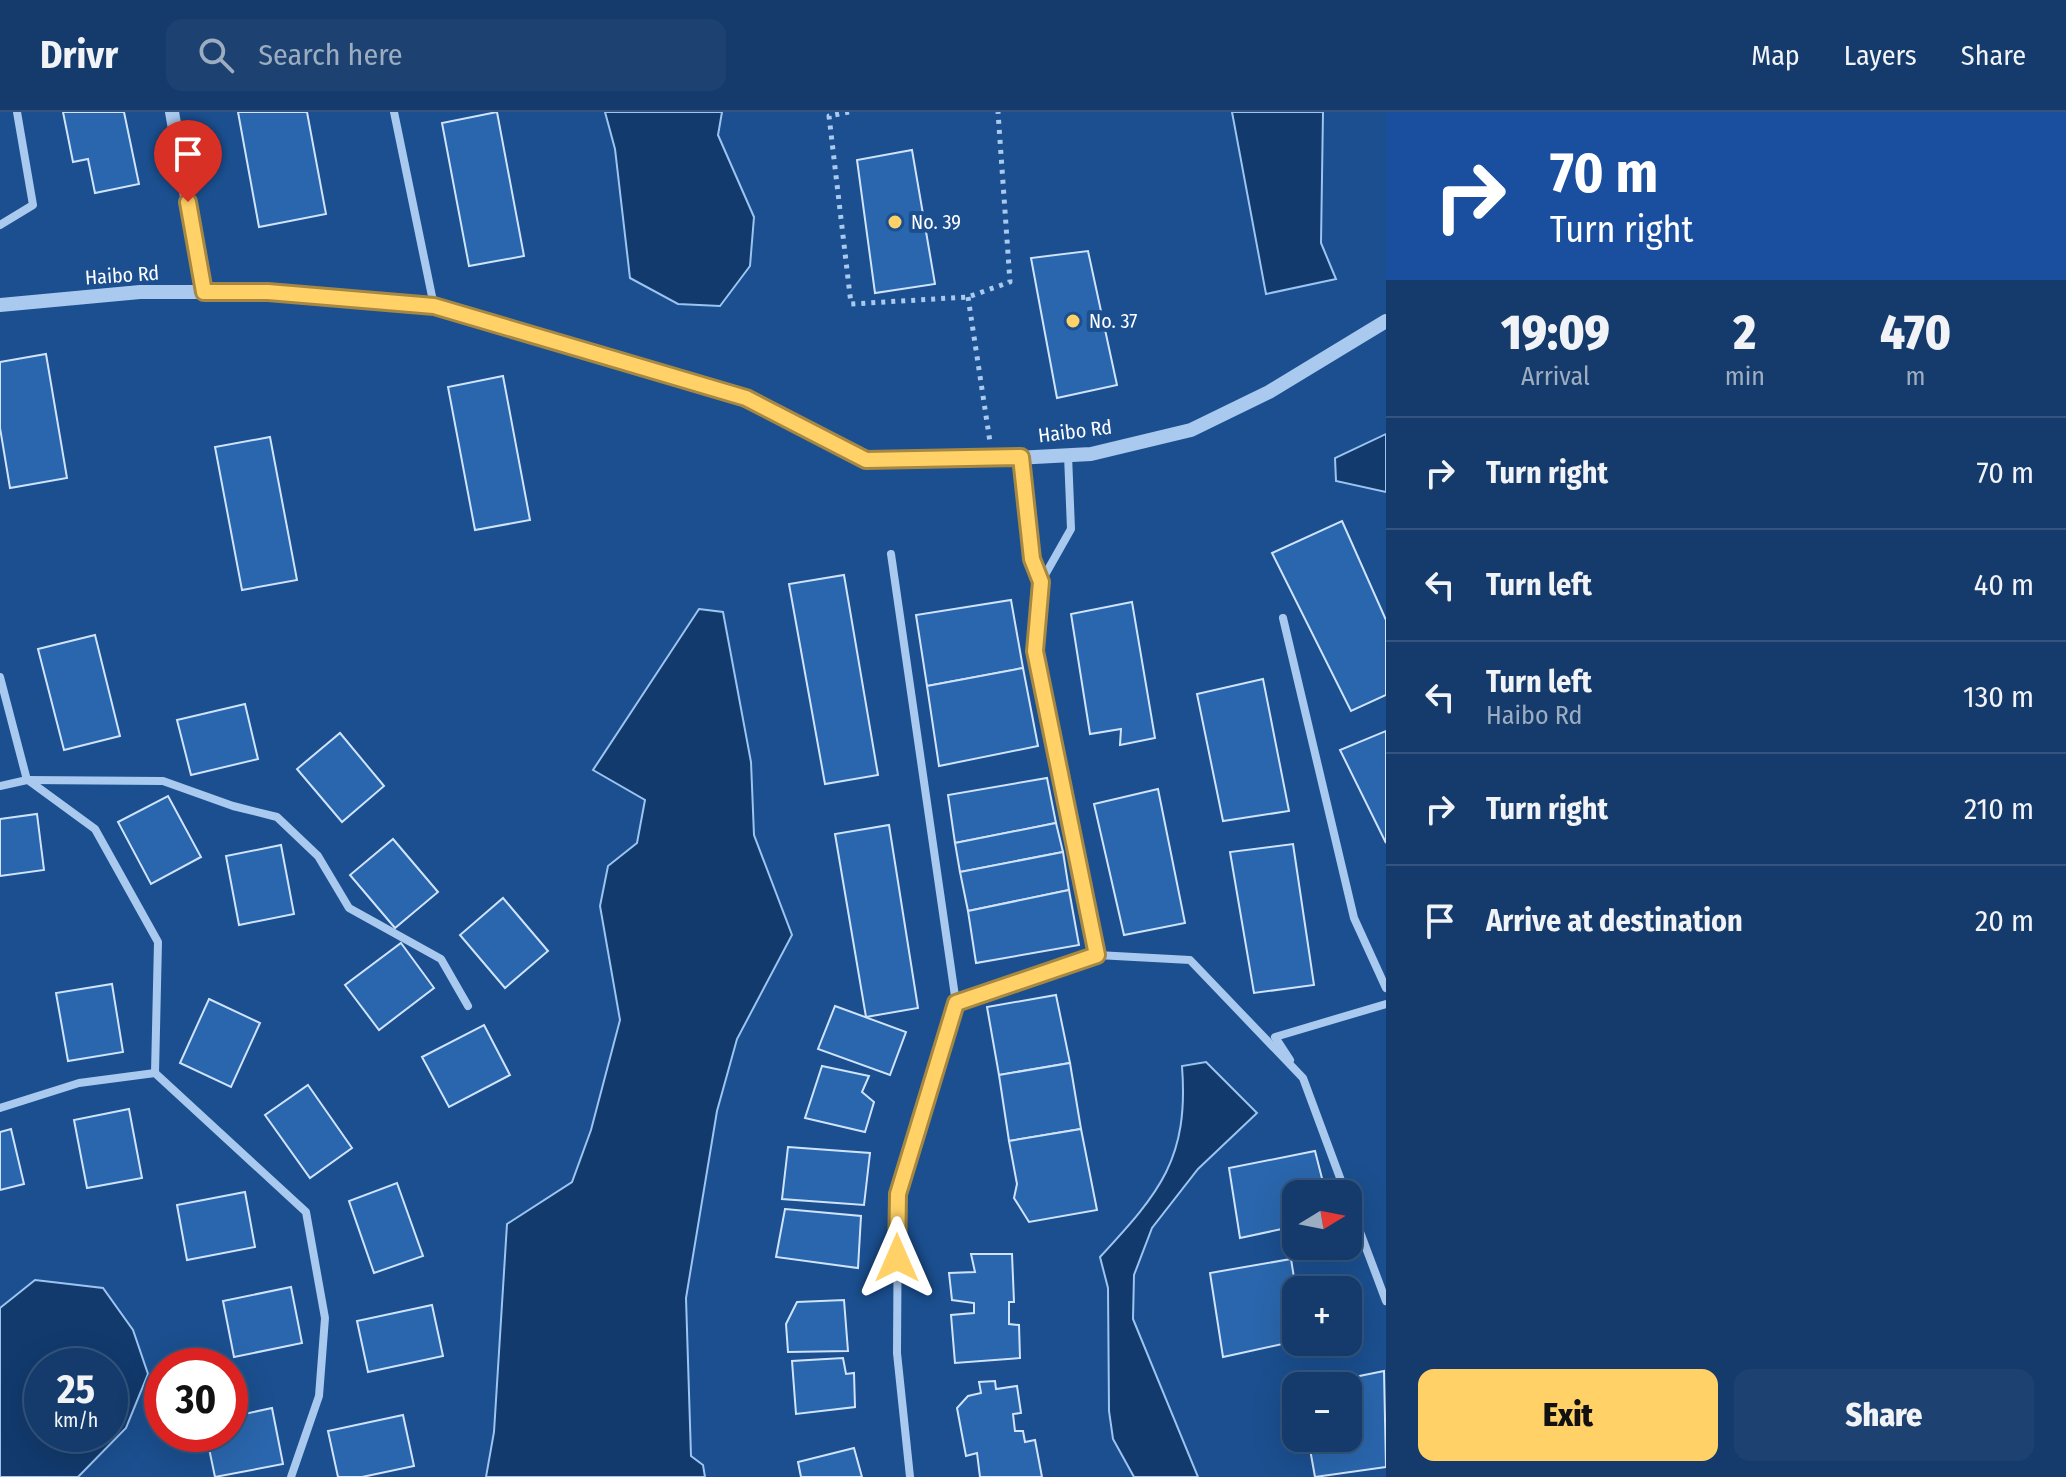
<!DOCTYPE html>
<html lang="en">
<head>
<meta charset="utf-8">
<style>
	body { margin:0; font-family:"Fira Sans Condensed",sans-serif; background:#1d4271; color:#f1f3f6; height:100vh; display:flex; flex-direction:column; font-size:30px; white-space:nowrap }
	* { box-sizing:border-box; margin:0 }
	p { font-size:26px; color:#9dadc1 }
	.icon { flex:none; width:44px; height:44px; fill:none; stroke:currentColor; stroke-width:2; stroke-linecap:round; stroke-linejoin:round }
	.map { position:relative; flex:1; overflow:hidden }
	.drawer { display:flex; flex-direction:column; background:#143b6b; width:680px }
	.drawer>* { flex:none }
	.hud { background:#1a4fa0; color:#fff; overflow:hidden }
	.needle { width:52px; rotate:80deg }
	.fabs { position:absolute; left:1282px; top:1068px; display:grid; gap:16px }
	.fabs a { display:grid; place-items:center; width:80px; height:80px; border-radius:16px; background:#143b6b; box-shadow:0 8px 32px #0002,0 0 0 2px #33557e; font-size:40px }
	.speed { position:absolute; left:24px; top:1236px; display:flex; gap:16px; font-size:40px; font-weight:700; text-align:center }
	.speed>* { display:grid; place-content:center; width:104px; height:104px; border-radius:50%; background:#143b6b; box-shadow:0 8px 32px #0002,0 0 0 2px #33557e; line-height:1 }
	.speed small { font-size:20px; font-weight:400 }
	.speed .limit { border:12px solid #d22; background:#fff; color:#111 }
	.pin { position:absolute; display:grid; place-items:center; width:68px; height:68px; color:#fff; margin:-82px -34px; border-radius:50% 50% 50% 0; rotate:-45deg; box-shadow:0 0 8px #0007 }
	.pin .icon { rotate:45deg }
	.me { position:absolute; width:88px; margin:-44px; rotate:0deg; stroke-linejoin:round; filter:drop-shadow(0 0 6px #0008) }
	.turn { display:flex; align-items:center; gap:28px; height:168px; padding:0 32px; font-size:36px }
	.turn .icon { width:104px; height:104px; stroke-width:2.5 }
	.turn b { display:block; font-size:56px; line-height:68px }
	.eta { display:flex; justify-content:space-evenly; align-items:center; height:136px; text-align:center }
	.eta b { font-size:48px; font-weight:800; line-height:56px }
	.cta { display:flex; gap:16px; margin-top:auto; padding:16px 32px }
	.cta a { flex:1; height:92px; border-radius:16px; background:#ffd166; color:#111; font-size:32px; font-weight:800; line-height:92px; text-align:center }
	.cta a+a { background:#1d4271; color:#f1f3f6 }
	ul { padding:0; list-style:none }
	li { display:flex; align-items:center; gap:24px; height:112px; padding:0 32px; border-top:2px solid #33557e }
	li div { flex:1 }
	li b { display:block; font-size:30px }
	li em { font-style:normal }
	header { display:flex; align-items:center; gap:48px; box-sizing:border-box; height:112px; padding:0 40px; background:#143b6b; border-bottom:2px solid #33557e }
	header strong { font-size:38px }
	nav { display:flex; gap:44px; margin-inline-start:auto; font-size:28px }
	.search { width:560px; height:72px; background:#1d4271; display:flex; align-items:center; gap:20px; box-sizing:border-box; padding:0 28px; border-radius:16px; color:#9dadc1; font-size:30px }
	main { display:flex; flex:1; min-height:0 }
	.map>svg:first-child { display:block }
	.water { fill:#123a6d; stroke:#9cc4f0; stroke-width:2; fill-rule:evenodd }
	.building { fill:#2a66ad; stroke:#cfe3fa; stroke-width:2 }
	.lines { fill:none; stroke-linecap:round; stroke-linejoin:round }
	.path { stroke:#a9c9ee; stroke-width:5; stroke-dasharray:4 6; stroke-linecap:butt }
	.minor { stroke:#a9c9ee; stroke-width:8 }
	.tertiary { stroke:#a9c9ee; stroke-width:14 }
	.route-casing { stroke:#a68842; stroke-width:20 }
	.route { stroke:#ffd166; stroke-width:14 }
	.poi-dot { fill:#ffd166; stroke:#1b4f8f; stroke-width:3 }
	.labels { text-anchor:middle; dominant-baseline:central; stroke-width:8; stroke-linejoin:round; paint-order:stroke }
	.poi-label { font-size:20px; fill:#fff; stroke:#1b4f8f; text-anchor:start }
	.street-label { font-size:20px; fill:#fff; stroke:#1b4f8f }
</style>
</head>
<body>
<header>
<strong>Drivr</strong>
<div class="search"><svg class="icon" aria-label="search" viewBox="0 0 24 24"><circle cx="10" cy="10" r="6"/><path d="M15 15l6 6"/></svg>Search here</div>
<nav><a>Map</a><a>Layers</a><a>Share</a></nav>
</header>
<main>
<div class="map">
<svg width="1386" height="1365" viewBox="0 0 1386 1365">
	<rect width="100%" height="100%" fill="#1b4f8f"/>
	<g class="water">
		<polygon points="605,0 722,0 718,23 754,105 750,154 720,194 678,192 630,166 615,37"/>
		<polygon points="1232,0 1323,0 1321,131 1336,167 1266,182"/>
		<polygon points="1386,322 1386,380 1336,369 1335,346"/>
		<polygon points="699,497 723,500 751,650 754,723 792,823 737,927 717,999 686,1186 691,1344 703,1353 705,1365 486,1365 494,1320 507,1112 572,1070 591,1018 620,908 600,794 608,754 637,731 645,688 593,658"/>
		<path d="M1206 950 1257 1001 1198 1057 1152 1116 1134 1163 1133 1207 1198 1365H1134L1113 1327 1109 1299 1108 1176 1100 1145C1160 1080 1189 1047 1182 954Z"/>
		<path d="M35 1168 103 1176 133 1218 148 1262 126 1316 78 1365H0V1196ZM42 1254H110V1322H42Z"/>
	</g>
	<g class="building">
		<polygon points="63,0 124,0 139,72 95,81 88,47 73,50"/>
		<polygon points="238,0 307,0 326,102 259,115"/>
		<polygon points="497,0 524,144 469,154 442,11"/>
		<polygon points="912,38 935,172 875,181 857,48"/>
		<polygon points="1088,139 1117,273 1057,286 1031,146"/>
		<polygon points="46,242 67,366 10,376 0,316 0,250"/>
		<polygon points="503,264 530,408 475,418 448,275"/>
		<polygon points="270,325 297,468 242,478 215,335"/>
		<polygon points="1342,409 1386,508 1386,583 1351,599 1272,441"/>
		<polygon points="844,463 878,663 825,672 789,472"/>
		<polygon points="1011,488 1023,556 927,574 916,503"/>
		<polygon points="1132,490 1155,626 1120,633 1121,617 1090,622 1071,502"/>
		<polygon points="95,523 120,624 64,638 38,537"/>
		<polygon points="1023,556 1038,634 939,654 927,574"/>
		<polygon points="1263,567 1289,699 1223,709 1197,582"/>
		<polygon points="245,592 258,647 191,663 177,608"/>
		<polygon points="1386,619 1386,731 1340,638"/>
		<polygon points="340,621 384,674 342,710 297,657"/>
		<polygon points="1047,666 1056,711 955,731 948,683"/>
		<polygon points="1158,677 1185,811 1124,823 1094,692"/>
		<polygon points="168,684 201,745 151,772 118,710"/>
		<polygon points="37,702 44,758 0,764 0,707"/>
		<polygon points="1056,711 1063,740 960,760 955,731"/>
		<polygon points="889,713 918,896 866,905 835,722"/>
		<polygon points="393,727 438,780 395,816 350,763"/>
		<polygon points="1293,732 1314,873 1254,881 1230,740"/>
		<polygon points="281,733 294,802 239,813 226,744"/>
		<polygon points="1063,740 1069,778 968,799 960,760"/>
		<polygon points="1069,778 1079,833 976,851 968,799"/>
		<polygon points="503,786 548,839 505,876 460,823"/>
		<polygon points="401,831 434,876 379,918 345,873"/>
		<polygon points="112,872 123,940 68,949 56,881"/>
		<polygon points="1056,883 1070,951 999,963 987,895"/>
		<polygon points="209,887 260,911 231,975 180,951"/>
		<polygon points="835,894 906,920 890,963 818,937"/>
		<polygon points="484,913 510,963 449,995 422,945"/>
		<polygon points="1070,951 1081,1017 1009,1029 999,963"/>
		<polygon points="822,954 869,964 862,980 874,990 865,1020 805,1006"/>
		<polygon points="308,973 352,1036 310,1066 265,1003"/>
		<polygon points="129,997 142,1066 87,1076 74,1008"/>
		<polygon points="11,1017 24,1072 0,1078 0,1020"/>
		<polygon points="1081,1017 1097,1098 1029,1110 1014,1086 1017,1072 1009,1029"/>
		<polygon points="788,1035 870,1041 864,1093 782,1087"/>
		<polygon points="1315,1039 1326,1082 1296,1082 1296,1114 1240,1126 1229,1056"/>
		<polygon points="397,1071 423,1144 374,1161 349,1089"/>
		<polygon points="245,1080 255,1135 187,1148 177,1093"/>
		<polygon points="785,1097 861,1104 858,1156 776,1145"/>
		<polygon points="971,1142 1012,1142 1014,1190 1009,1190 1009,1212 1019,1213 1020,1246 955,1251 951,1203 974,1201 974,1191 952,1188 949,1161 975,1160"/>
		<polygon points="1291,1147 1296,1178 1296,1229 1223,1245 1210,1161"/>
		<polygon points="291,1175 302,1231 234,1245 223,1189"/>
		<polygon points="844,1188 848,1239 788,1240 786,1212 797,1190"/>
		<polygon points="432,1193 443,1244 368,1260 357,1209"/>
		<polygon points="843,1246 846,1262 854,1261 855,1295 796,1302 792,1249"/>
		<polygon points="1384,1259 1386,1355 1315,1365 1308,1326 1348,1326 1348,1274 1310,1274"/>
		<polygon points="995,1269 996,1277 1017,1274 1021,1301 1013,1302 1015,1319 1023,1319 1025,1330 1035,1328 1042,1365 980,1365 977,1341 966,1344 957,1296 968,1284 981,1281 979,1270"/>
		<polygon points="272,1296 283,1352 215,1365 206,1322 230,1322 230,1305"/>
		<polygon points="403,1303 414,1354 362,1365 338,1365 328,1319"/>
		<polygon points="854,1336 862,1365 801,1365 798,1350"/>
	</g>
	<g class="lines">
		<g class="path">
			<polyline points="849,0 829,4 851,192 968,185 1010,170 998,0"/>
			<polyline points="968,185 990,330"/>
		</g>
		<g class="minor">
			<polyline points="394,0 434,194"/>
			<polyline points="0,113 33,93 17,0"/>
			<polyline points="1068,343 1071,417 1041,470 1035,539 1097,843 1190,848 1303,966 1346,1082"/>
			<path d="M1021 345C1023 388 1026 430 1041 470"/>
			<polyline points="891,442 956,891"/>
			<polyline points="1283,506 1354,806 1386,876"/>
			<polyline points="0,565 27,668 0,674"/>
			<polyline points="27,668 163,669 233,694 277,705 318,744 349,796 441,847 468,894"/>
			<polyline points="28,668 95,717 158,830 155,961"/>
			<polyline points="1290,948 1275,925 1386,892"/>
			<polyline points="0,996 79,971 155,961 306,1100 325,1206 319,1284 291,1365"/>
			<polyline points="1348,1088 1386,1189"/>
			<polyline points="910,1365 897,1241 898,1082 956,891 1097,843"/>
		</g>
		<g class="tertiary">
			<polyline points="172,0 204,180"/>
			<polyline points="0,193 140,180 268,180 434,194 746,286 866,348 957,349 1091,342 1191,318 1269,280 1386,209"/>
		</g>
	</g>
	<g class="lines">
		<g class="route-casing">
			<polyline id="route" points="188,90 204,180 268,180 434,194 746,286 866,348 1021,345 1032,447 1041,470 1035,539 1097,843 956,891 898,1082 897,1146"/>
		</g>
		<use href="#route" class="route"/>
	</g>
	<g class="poi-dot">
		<circle cx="895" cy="110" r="8"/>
		<circle cx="1073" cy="209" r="8"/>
	</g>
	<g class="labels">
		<g class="poi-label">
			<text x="911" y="110">No. 39</text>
			<text x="1089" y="209">No. 37</text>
		</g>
		<g class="street-label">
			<text transform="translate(122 163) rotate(-4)">Haibo Rd</text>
			<text transform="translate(1075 319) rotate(-7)">Haibo Rd</text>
		</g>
	</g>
</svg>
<div class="fabs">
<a><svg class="needle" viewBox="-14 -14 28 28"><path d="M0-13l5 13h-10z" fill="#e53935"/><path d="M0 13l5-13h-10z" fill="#9dadc1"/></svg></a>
<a>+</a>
<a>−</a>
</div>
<div class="speed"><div>25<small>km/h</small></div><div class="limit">30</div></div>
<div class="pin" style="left:188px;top:90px;background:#d93025"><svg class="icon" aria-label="arrive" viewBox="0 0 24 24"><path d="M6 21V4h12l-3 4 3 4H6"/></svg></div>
<svg class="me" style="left:897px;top:1146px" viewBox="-20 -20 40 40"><path d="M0-17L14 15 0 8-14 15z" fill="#ffd166" stroke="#fff" stroke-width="4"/></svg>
</div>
<section class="drawer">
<div class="hud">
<div class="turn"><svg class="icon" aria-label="right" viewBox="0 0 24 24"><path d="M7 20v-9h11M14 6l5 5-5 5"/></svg><div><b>70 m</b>Turn right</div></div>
</div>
<div class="eta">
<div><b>19:09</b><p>Arrival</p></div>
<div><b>2</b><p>min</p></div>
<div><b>470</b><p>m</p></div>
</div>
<ul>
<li><svg class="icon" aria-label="right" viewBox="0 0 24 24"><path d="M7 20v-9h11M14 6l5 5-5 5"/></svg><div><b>Turn right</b></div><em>70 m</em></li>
<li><svg class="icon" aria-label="left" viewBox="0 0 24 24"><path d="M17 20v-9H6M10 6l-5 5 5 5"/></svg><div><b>Turn left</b></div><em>40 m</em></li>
<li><svg class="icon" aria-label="left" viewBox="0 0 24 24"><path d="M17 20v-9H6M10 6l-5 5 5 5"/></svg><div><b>Turn left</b><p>Haibo Rd</p></div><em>130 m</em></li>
<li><svg class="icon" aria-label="right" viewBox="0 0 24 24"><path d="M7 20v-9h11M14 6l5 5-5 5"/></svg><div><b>Turn right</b></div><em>210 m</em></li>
<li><svg class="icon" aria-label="arrive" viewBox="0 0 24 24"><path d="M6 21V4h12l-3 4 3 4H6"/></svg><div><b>Arrive at destination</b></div><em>20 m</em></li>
</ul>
<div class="cta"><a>Exit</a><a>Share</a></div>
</section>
</main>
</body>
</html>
